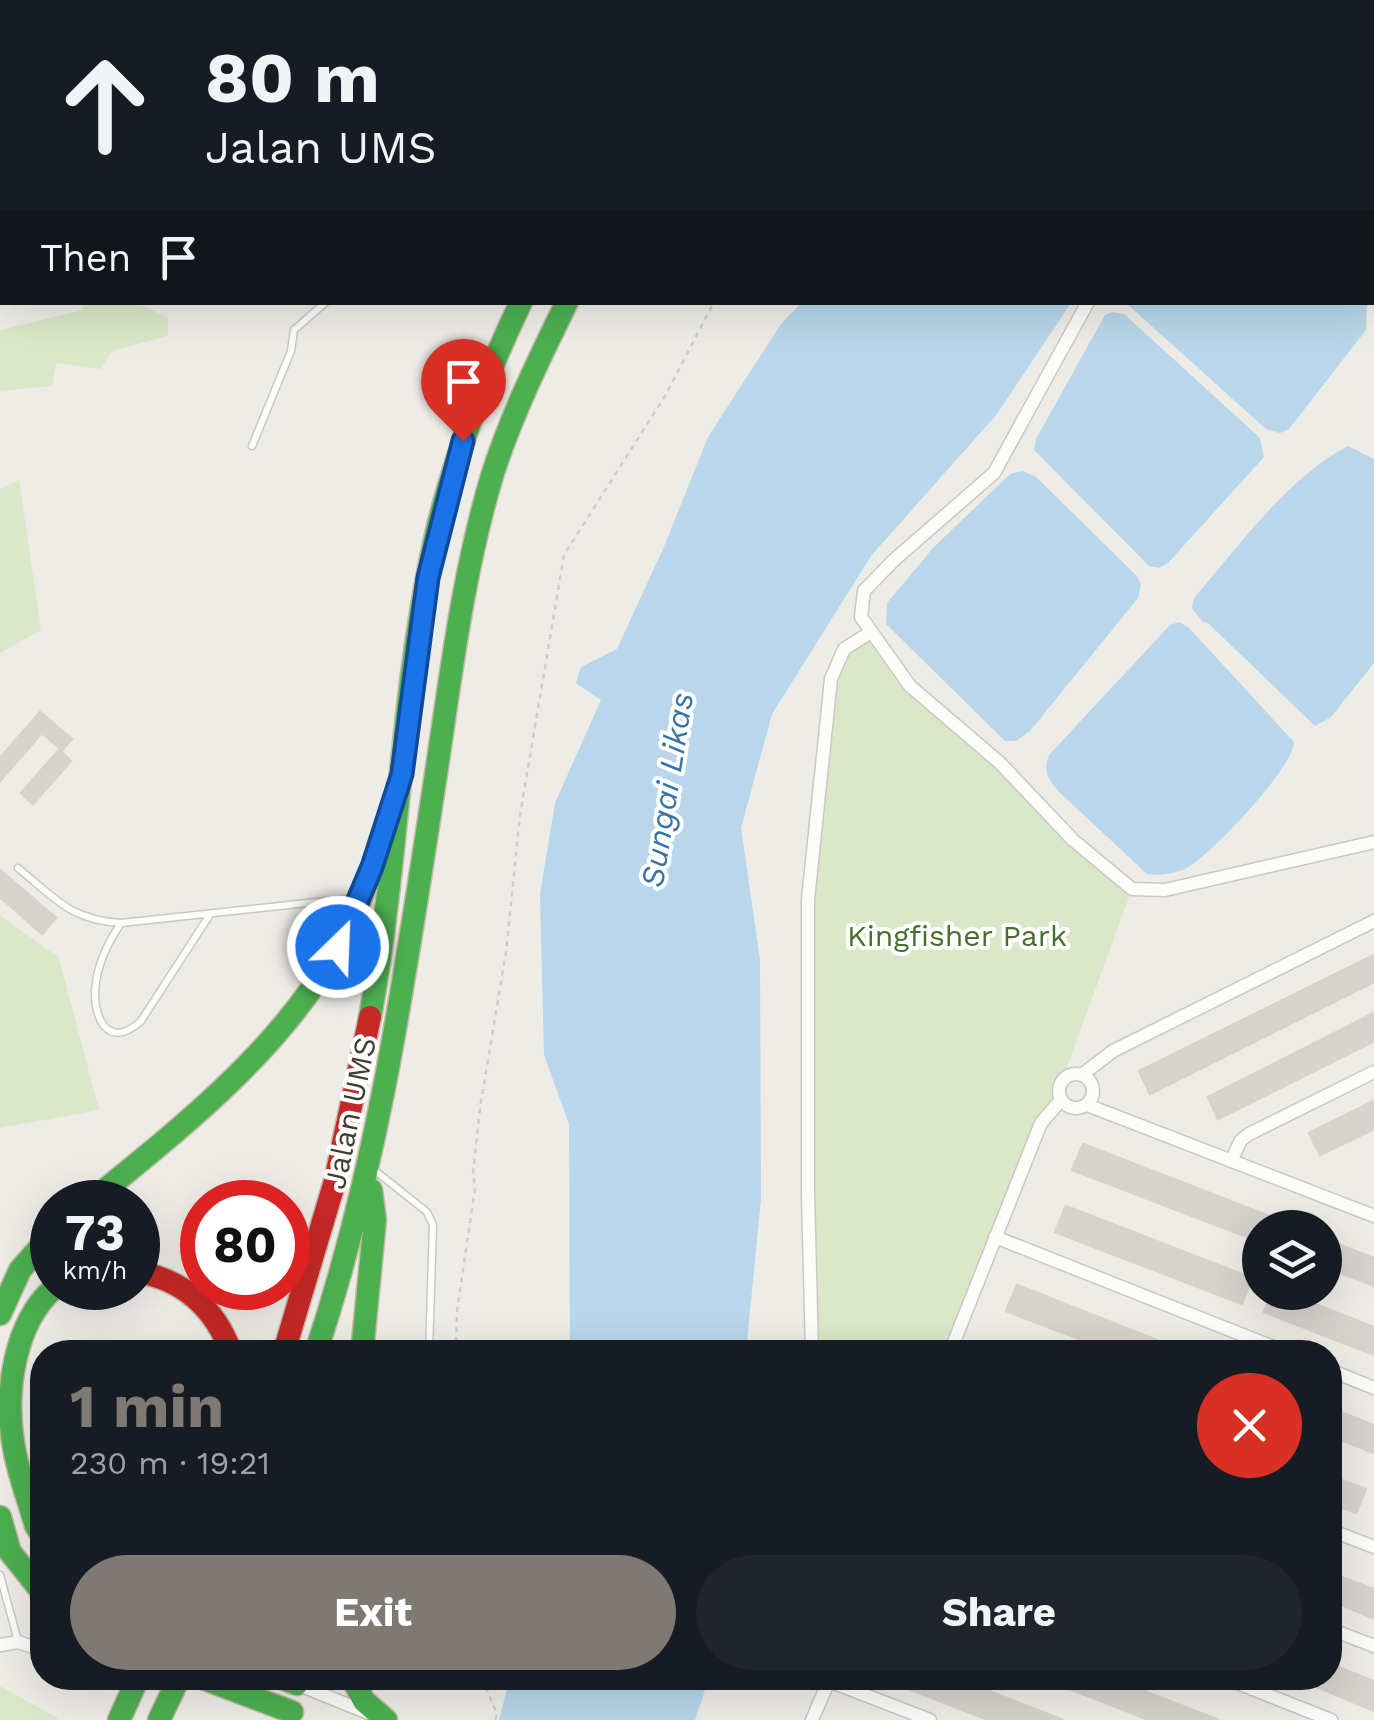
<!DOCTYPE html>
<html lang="en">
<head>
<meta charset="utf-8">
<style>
	body { margin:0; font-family:"Work Sans",sans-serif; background:#20242c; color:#f1f3f6; height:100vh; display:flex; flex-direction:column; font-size:38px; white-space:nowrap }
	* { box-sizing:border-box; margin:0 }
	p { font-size:32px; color:#9ea1a6 }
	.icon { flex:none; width:55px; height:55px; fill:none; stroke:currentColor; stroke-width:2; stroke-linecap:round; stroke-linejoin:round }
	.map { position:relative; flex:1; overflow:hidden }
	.panel { position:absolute; left:30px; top:1340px; width:1312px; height:350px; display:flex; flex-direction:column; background:#171b24; border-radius:40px; box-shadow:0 10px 40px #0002 }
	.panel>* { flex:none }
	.hud { position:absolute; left:0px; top:0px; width:1375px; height:305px; box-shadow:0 10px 40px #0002; background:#171b24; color:#f1f3f6; overflow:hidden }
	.tools { position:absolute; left:1242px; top:1210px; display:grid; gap:20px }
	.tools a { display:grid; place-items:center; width:100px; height:100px; border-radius:50%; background:#171b24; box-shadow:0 10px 40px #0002; font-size:50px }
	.speed { position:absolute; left:30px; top:1180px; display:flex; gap:20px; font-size:50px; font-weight:700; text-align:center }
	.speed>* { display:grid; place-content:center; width:130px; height:130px; border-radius:50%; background:#171b24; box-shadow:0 10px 40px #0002; line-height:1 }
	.speed small { font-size:25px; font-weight:400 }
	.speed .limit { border:15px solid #d22; background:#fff; color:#111 }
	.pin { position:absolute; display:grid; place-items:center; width:85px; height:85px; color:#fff; margin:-102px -42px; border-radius:50% 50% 50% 0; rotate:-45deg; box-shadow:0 0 10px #0007 }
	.pin .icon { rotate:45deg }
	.me { position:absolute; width:110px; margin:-55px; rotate:24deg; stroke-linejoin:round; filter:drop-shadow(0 0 8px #0008) }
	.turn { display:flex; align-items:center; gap:35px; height:210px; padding:0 40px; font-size:45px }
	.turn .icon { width:130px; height:130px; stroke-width:2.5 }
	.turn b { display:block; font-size:70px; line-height:85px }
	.then { display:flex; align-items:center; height:95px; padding:0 40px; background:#0003; gap:20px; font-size:38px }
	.round { display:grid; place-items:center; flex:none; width:105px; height:105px; border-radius:52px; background:#20242c }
	.headline { display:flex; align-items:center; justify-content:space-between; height:170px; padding:0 40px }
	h1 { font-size:60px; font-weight:700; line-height:75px; color:#7e7a73 }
	.action { display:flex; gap:20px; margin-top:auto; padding:20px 40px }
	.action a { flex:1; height:115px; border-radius:60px; background:#7e7a73; color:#fff; font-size:40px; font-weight:700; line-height:115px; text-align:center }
	.action a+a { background:#20242c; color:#f1f3f6 }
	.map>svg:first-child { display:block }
	.green { fill:#dae7c8 }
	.water { fill:#b9d6ea }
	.building { fill:#d6d3ce; stroke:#d6d3cd; stroke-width:2.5 }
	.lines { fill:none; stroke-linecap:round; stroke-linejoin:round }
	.lane-casing { stroke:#cac8c3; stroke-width:9 }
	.street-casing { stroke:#cac8c3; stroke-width:15 }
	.fast-casing { stroke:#c4b9a4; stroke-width:25 }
	.jam-casing { stroke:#c4b9a4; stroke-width:25 }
	.path { stroke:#cecdc9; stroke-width:2.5; stroke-dasharray:5 5; stroke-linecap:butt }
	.lane { stroke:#fcfcfb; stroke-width:6 }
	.street { stroke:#fcfcfb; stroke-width:12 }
	.fast { stroke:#4caf50; stroke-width:22 }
	.jam { stroke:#c62828; stroke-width:22 }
	.route-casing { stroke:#114b97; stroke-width:25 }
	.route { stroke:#1a73e8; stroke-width:18 }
	.labels { text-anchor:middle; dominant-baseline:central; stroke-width:8; stroke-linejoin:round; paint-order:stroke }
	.park-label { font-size:30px; fill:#446f2c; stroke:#fff }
	.street-label { font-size:30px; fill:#423d34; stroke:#fff }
	.water-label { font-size:32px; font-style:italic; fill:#3575a6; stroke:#fff }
</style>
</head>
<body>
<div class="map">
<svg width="1374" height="1720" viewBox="0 0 1374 1720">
	<rect width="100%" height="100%" fill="#eeece7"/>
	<g class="green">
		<polygon points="0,0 167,0 2,2 2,90"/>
		<polygon points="85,303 144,303 143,306 168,318 168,336 112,351 100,369 56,363 52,386 0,391 0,330 82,310"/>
		<polygon points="19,480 41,630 0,653 0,489"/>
		<polygon points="871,632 910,686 1132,889 1059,1089 1061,1100 1041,1123 950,1352 812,1352 808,900 828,708 844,649"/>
		<polygon points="0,915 59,958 99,1110 0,1128"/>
		<polygon points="0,1686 57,1718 57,1720 0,1720"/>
	</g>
	<g class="water">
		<polygon points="1037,0 1203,0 1035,2"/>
		<polygon points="1250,0 1374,0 1374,129 1372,2 1249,2"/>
		<polygon points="801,303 1071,303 997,414 871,556 772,714 741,828 760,960 761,1199 746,1352 570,1352 569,1124 544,1055 540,894 555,803 601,700 576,683 581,667 617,649 663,549 708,437 781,324"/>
		<polygon points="1126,303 1367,303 1366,330 1289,429 1280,433 1266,429"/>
		<polygon points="1112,312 1124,314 1260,438 1264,457 1168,563 1159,568 1149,566 1034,450 1036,439 1105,315"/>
		<path d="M1348 446 1374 459V663L1331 717 1315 726 1209 624 1202 621 1192 608 1194 598C1238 547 1288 477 1348 446Z"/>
		<polygon points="1022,471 1035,476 1137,576 1141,585 1138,598 1030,731 1016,741 1005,741 886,624 887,603 933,548 1010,474"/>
		<path d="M1179 622 1189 628 1294 742C1295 766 1209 857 1187 868 1175 874 1159 876 1147 874L1058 791C1048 778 1043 772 1049 755L1170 625Z"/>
		<polygon points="510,1678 709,1678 695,1720 499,1720"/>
	</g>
	<g class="building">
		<polygon points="40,712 72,739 62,750 42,733 0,781 0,758"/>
		<polygon points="59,750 71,761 33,804 21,793"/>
		<polygon points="0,870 56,918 42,934 0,897"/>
		<polygon points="1374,955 1374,982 1150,1094 1139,1071"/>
		<polygon points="1374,1013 1374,1041 1218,1119 1208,1097"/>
		<polygon points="1374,1101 1374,1129 1320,1155 1309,1133"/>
		<polygon points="1083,1144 1269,1216 1264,1228 1260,1228 1260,1242 1072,1170"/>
		<polygon points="1066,1206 1252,1278 1242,1304 1055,1232"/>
		<polygon points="1325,1239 1374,1258 1374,1286 1325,1267"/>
		<polygon points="1017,1285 1187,1352 1113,1352 1006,1311"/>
		<polygon points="1272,1292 1284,1292 1374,1327 1374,1355 1264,1312"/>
		<polygon points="1330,1408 1374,1425 1374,1453 1330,1436"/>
		<polygon points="1330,1476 1366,1489 1356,1513 1330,1503"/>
		<polygon points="1330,1573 1374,1589 1374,1619 1330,1600"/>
		<polygon points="1330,1664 1374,1681 1374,1711 1296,1678 1330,1678"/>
		<polygon points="881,1678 956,1678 1063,1720 988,1720"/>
		<polygon points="1042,1678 1110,1678 1219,1720 1149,1720"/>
	</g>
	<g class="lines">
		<g class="lane-casing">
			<g id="lane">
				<polyline points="304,2 306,0"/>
				<polyline points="545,2 547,0"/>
				<polyline points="1235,2 1237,0"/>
				<polyline points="0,103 2,104"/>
				<polyline points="252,446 291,351 294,330 326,302"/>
				<path d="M18 868C55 898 70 920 121 923L354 898"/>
				<path d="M121 923C109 941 99 960 96 982 91 1015 107 1052 141 1021L209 916"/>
				<polyline points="373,1169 427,1212 433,1225 429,1352"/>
				<polyline points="0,1575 18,1641"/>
			</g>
		</g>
		<g class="street-casing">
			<g id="street">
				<polyline points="176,2 177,0"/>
				<polyline points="1372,278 1374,281"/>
				<polyline points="1088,302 994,473 894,560 864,591 861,617 910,686 1000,763 1073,840 1132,889 1165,890 1374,842"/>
				<circle cx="1076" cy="1091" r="17"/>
				<polyline points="1083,1074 1113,1051 1374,921"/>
				<polyline points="1087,1105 1374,1216"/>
				<polyline points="1231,1161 1241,1140 1249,1134 1374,1072"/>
				<polyline points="995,1237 1286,1352"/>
				<polyline points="812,1352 808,1193 808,900 831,679 844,649 871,632"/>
				<polyline points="950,1352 1041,1123 1061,1100"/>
				<polyline points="1330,1370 1374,1388"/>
				<polyline points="1330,1530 1374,1547"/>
				<polyline points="1330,1629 1374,1646"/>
				<polyline points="0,1645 18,1642 42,1650"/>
				<polyline points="1225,1678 1331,1720"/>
				<polyline points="829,1681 930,1720"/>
				<polyline points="297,1684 368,1713"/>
				<polyline points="812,1720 830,1678"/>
			</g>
		</g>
		<g class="fast-casing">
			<g id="fast">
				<polyline points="708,2 709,0"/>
				<polyline points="766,2 768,0"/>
				<path d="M370 1017C399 860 400 699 434 544 452 460 484 380 521 302"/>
				<path d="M90 1202C182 1127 279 1052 338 947 361 907 374 862 388 819"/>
				<polyline points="0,1314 20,1270 52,1234"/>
				<path d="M316 1352C380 1159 405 974 436 774 451 674 463 573 492 476 511 416 539 359 567 302"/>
				<polyline points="362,1352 375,1220 371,1190"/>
				<polyline points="0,1517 10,1552 42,1592"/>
				<path d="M42 1535 36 1526C28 1498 17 1471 13 1442 5 1392 14 1323 54 1288"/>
				<polyline points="202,1678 292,1712"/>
				<polyline points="281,1678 297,1684"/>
				<polyline points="352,1678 364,1701 386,1720"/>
				<polyline points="119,1720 138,1678"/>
				<polyline points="159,1720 179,1678"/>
			</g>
		</g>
		<g class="jam-casing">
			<g id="jam">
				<path d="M138 1272C184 1280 215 1309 231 1352"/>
				<polyline points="284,1352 335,1181 370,1017"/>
			</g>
		</g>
		<g class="path">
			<polyline points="838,2 840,0"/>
			<polyline points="1023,2 1025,0"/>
			<polyline points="456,1352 457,1311 475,1188 473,1173 480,1108 506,952 520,815 564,555 665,396 714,302"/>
			<polyline points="482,1678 497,1714 495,1720"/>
		</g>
		<use href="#lane" class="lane"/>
		<use href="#street" class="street"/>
		<use href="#fast" class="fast"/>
		<use href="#jam" class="jam"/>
	</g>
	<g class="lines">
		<g class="route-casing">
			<polyline id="route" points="338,947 372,867 402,774 428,578 463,441"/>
		</g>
		<use href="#route" class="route"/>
	</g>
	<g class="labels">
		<g class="park-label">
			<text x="957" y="935">Kingfisher Park</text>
		</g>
		<g class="street-label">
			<text transform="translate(350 1113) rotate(-78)">Jalan UMS</text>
		</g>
		<g class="water-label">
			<text transform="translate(667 790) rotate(-81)">Sungai Likas</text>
		</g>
	</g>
</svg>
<div class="tools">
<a><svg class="icon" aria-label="layers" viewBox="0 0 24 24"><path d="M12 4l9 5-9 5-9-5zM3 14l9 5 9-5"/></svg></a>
</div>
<div class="speed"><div>73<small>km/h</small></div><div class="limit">80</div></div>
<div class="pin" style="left:463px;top:441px;background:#d93025"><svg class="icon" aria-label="arrive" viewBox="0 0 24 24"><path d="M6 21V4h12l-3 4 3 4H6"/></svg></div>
<svg class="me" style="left:338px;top:947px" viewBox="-20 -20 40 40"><circle r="17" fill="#1a73e8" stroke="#fff" stroke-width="3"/><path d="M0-11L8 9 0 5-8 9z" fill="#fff"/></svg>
<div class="hud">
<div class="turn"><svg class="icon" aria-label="ahead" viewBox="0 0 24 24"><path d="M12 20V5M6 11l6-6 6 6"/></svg><div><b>80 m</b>Jalan UMS</div></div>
<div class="then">Then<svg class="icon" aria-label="arrive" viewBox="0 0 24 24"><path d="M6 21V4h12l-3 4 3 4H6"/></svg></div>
</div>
<section class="panel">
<div class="headline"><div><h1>1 min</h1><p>230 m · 19:21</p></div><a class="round" style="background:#d93025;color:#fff"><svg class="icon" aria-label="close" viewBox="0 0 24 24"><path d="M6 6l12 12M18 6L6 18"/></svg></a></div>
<div class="action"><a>Exit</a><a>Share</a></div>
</section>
</div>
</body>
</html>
